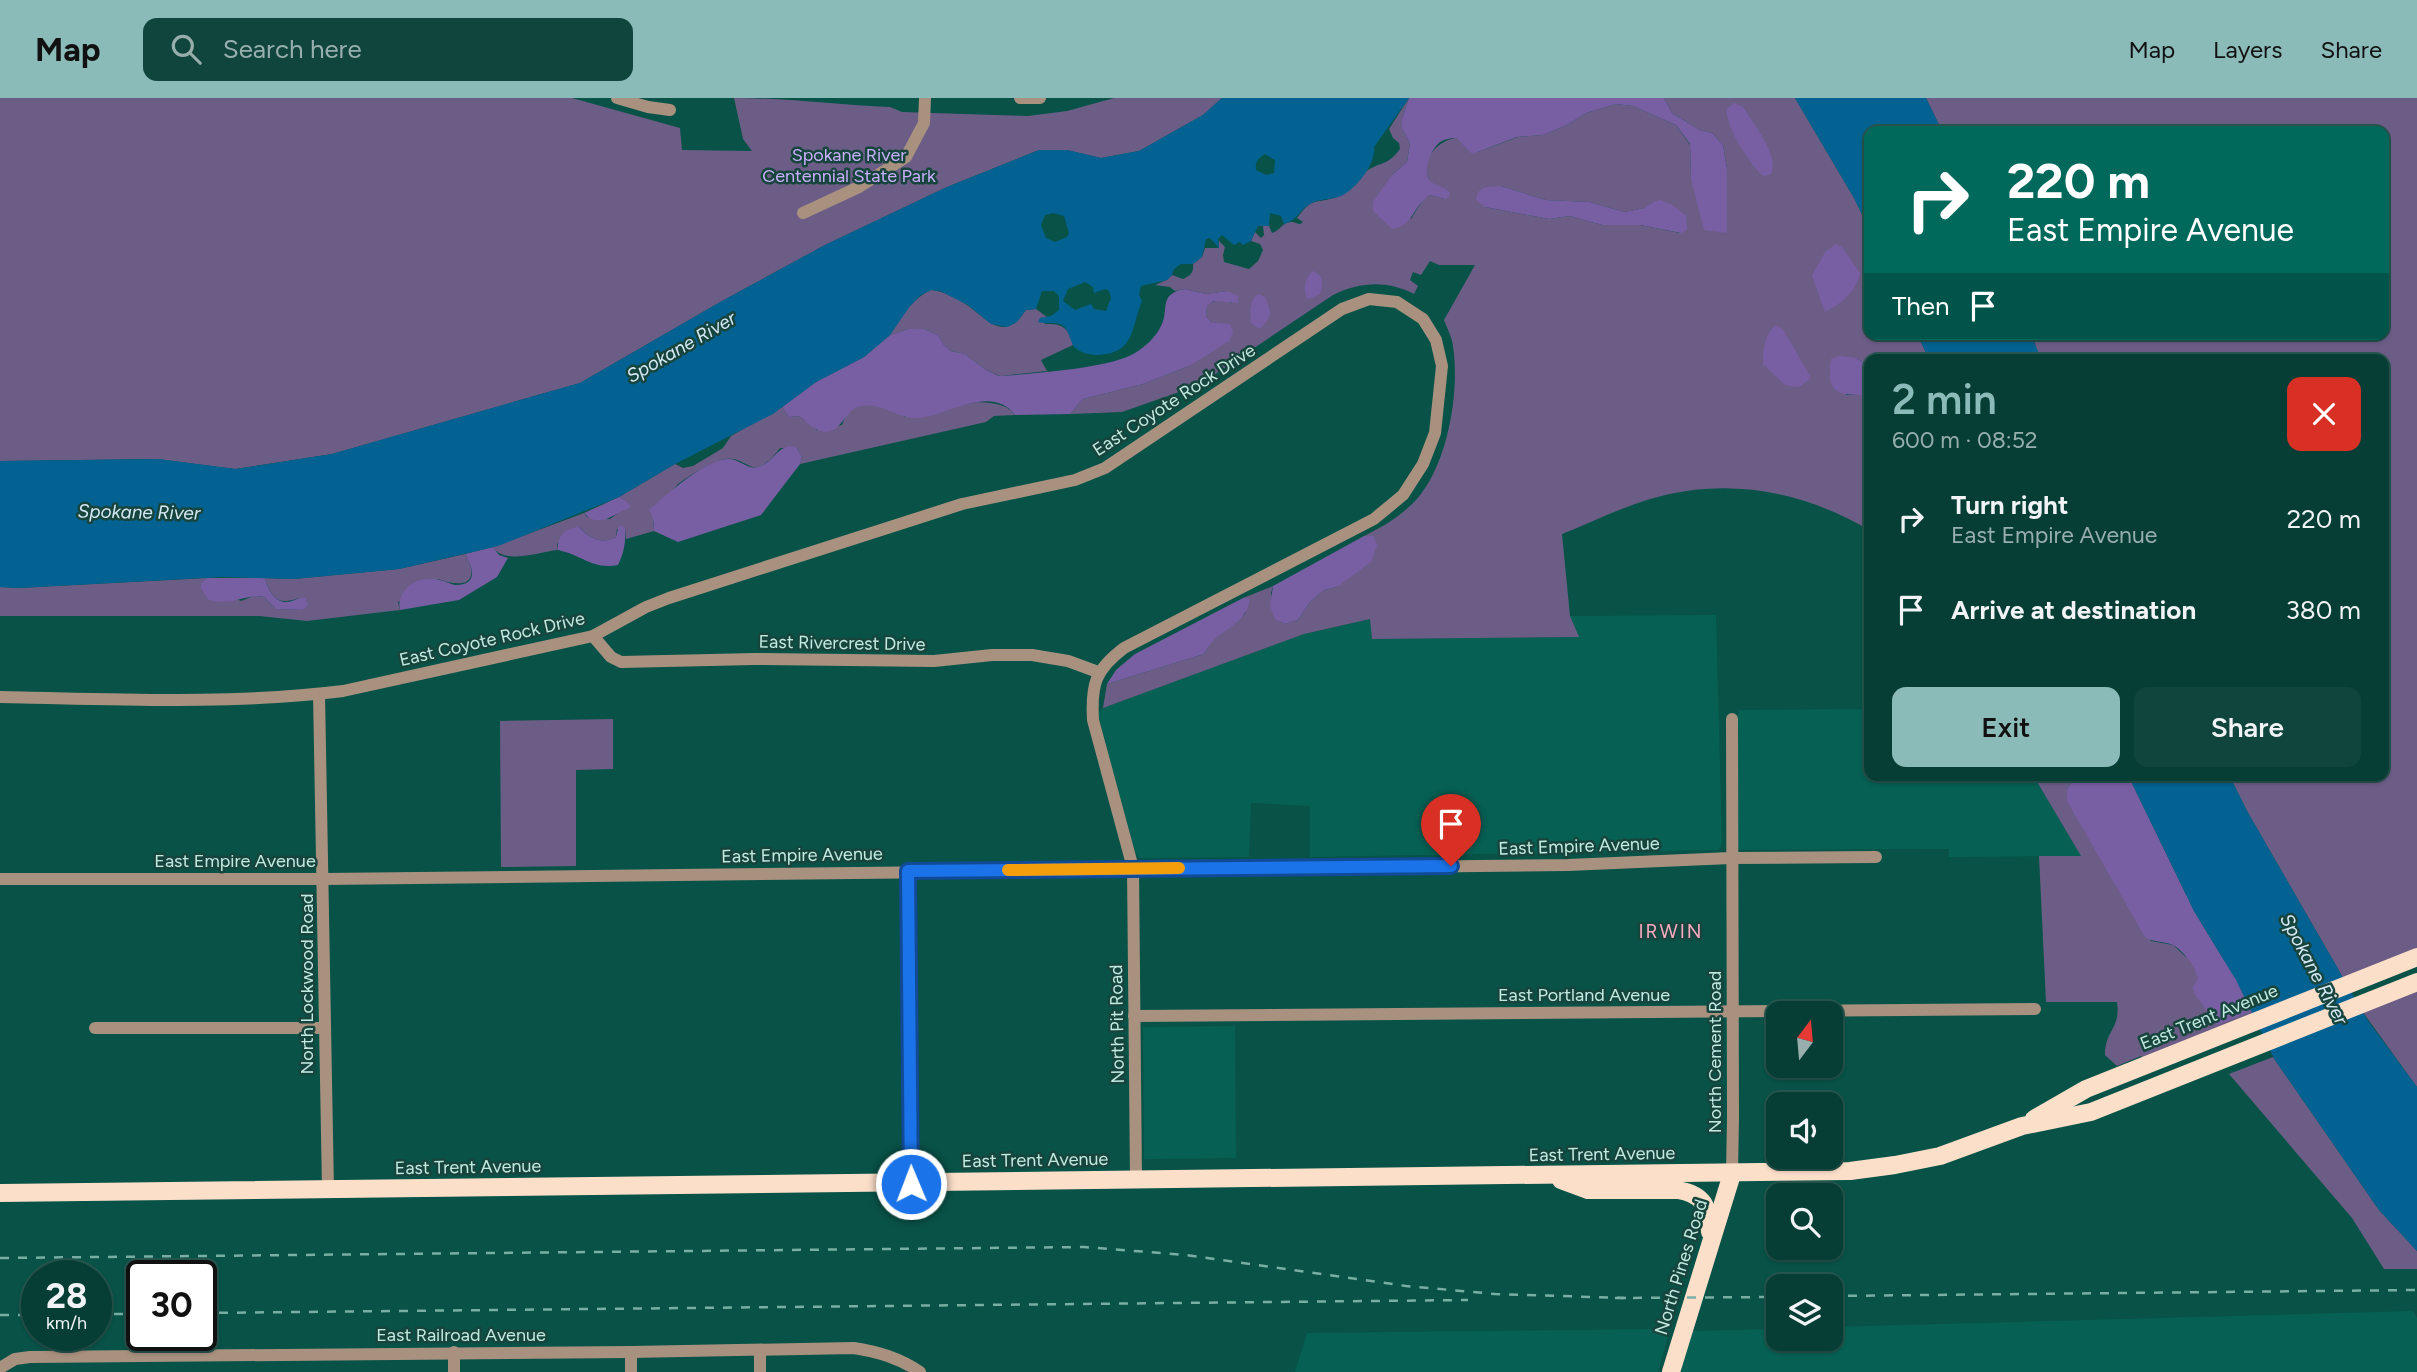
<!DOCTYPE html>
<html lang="en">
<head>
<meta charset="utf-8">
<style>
	body { margin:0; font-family:Figtree,sans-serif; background:#0f453d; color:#f1f3f6; height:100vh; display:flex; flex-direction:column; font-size:26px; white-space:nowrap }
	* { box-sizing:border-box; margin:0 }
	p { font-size:23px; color:#98aead }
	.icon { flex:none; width:38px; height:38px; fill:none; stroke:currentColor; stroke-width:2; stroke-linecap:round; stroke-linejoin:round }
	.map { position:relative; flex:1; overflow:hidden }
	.drawer { position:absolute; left:1864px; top:256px; width:525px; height:427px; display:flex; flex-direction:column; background:#063e35; border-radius:14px; box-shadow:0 2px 5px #0004,0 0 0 2px #275750 }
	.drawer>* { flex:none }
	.hud { position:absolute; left:1864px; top:28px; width:525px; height:214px; border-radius:14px; box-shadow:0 2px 5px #0004,0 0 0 2px #275750; background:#00695c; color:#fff; overflow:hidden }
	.needle { width:46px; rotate:16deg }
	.controls { position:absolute; left:1766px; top:903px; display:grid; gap:14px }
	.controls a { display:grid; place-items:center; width:77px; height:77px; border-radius:14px; background:#063e35; box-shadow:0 2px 5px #0004,0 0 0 2px #275750; font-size:35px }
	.speed { position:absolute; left:21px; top:1162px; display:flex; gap:14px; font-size:35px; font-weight:700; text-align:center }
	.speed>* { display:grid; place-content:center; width:91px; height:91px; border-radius:50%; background:#063e35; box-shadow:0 2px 5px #0004,0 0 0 2px #275750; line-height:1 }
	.speed small { font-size:18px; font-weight:400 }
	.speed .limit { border:4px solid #111; border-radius:10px; background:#fff; color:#111 }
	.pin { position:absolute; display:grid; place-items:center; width:60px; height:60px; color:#fff; margin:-72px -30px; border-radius:50% 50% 50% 0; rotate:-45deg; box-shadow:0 0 7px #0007 }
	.pin .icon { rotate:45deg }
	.me { position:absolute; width:77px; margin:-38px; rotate:359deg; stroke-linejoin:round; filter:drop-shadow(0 0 5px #0008) }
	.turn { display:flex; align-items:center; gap:24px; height:147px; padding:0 28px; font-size:32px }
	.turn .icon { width:91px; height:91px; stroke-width:2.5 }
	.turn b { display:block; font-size:49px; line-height:60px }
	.then { display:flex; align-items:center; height:66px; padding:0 28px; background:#0003; gap:14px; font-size:26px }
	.round { display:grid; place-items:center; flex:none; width:74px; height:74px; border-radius:14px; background:#0f453d }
	.headline { display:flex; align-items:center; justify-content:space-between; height:119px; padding:0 28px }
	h1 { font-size:42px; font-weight:600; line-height:52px; color:#8bbbb9 }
	.button { display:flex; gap:14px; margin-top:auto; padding:14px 28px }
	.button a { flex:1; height:80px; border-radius:14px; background:#8bbbb9; color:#111; font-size:28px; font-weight:600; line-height:80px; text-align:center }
	.button a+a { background:#0f453d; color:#f1f3f6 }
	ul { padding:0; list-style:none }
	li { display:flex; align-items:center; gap:21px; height:91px; padding:0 28px }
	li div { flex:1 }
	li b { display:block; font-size:26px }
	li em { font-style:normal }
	header { display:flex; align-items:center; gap:42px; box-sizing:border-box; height:98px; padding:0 35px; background:#8bbbb9; color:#111 }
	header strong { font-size:33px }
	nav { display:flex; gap:38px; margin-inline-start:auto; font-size:24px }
	.search { width:490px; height:63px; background:#0f453d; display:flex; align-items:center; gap:18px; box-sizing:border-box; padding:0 24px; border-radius:14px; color:#98aead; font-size:26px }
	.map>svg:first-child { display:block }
	.built { fill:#076054 }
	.green { fill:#6c5d87; fill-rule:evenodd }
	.forest { fill:#785fa3 }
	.water { fill:#036291; fill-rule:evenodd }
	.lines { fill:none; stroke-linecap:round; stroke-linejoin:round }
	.minor { stroke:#a9917f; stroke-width:12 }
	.major { stroke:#fcdfc9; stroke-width:18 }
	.rail { stroke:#79aea4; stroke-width:2.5; stroke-dasharray:9 9; stroke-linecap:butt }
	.route-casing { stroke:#114b97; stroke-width:18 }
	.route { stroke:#1a73e8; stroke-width:12 }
	.slow { stroke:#f59e0b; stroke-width:12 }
	.labels { text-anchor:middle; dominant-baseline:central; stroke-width:5; stroke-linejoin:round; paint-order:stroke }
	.park-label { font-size:18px; fill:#c9affb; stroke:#17453d }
	.street-label { font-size:18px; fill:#c3eae1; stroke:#17453d }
	.water-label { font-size:19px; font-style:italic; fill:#d5e8f5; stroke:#17453d }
	.neighbourhood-label { font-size:19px; letter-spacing:2px; fill:#fcabc3; stroke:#17453d }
</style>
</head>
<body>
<header>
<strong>Map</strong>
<div class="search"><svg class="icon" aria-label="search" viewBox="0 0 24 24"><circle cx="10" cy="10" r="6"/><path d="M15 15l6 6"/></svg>Search here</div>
<nav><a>Map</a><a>Layers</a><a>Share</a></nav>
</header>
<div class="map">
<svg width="2417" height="1274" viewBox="0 0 2417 1274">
	<rect width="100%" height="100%" fill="#085247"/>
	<g class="built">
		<polygon points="1716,517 1722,743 1721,749 1717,752 1310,759 1310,708 1251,705 1249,759 1140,760 1133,754 1098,615 1103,610 1304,536 1371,521 1372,541 1578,539 1570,518"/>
		<polygon points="1869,611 1869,677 2033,677 2081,758 1949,759 1949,751 1740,752 1737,750 1736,630 1739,612"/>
		<polygon points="1235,928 1236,1060 1144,1061 1143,929"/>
		<polygon points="2413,1213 2417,1220 2417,1274 1681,1274 1690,1233 1778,1231 1778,1241 1830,1241 1831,1229"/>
		<polygon points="1670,1231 1658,1274 1295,1274 1307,1235"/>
	</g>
	<g class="green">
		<path d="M0 0H572L680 30 682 52 752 53 743 41 734 0C787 0 838 7 890 9L902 14 1028 18 1067 13 1114 0H1222L1203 17 1139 53 1101 60 1067 52H1039L947 89 825 147 722 203 580 285 332 356 235 371 158 361 0 363Z"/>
		<path d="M1409 0 1402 21V31L1410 45 1407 64 1392 77 1411 121 1424 100 1430 97 1445 101C1440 95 1431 87 1428 79 1421 60 1439 42 1456 40L1471 54H1478L1518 39 1543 37 1567 27 1586 15 1616 6 1633 8 1676 27 1690 47 1691 81 1727 135V71L1723 47 1712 35 1700 32 1672 15 1664 0H1795L1854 100 1869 131V236H1917L1929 261H1869V268L1856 260 1846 297H1869V432C1801 392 1724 378 1647 402 1618 411 1590 425 1562 436L1570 518 1579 539 1372 541 1370 521 1304 536 1103 610 1107 586 1204 556 1212 543 1245 516 1249 500H1243L1273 488 1271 495 1276 521 1285 526 1298 522 1310 504 1324 492 1337 489 1373 438H1364C1384 428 1401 418 1417 401 1448 366 1460 293 1453 248 1452 239 1447 230 1444 222L1475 167H1439L1430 163 1421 177 1413 174 1410 182 1418 188 1414 196C1386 182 1360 184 1333 197L1199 287 1122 314 1070 316 1083 301 1143 286 1189 268 1221 226 1211 224 1206 218 1207 208C1215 201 1223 201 1232 205L1227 193 1206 196 1185 191 1175 193 1170 189 1155 187 1167 182 1172 177 1183 181C1190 178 1194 175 1193 166L1202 159 1205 150H1219V143L1225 149 1223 157 1224 164 1249 171 1258 163 1263 152 1260 146 1251 143 1255 134 1261 140 1264 137 1263 128H1269L1272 135C1280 133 1283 123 1292 124 1295 124 1297 126 1300 126L1303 124 1297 120C1313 99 1313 106 1334 100 1354 94 1357 78 1368 72 1383 63 1387 68 1400 51L1399 45 1393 40 1389 31ZM1501 88 1546 102 1590 104 1624 114 1646 110 1653 104 1680 135 1640 127H1602L1570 118 1549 121 1485 109Z"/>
		<path d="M1926 0H2417V853L2143 960 2141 958 2117 968 2105 957C2105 932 2121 931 2117 904H2046L2039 758H2081L2033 677H2076L2067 691 2151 843 2173 847 2186 859 2341 876 2247 713 2229 677H2384V261H2041L2031 236H2384V33H1942Z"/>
		<path d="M931 192C944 193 956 200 967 207 981 216 997 238 1015 225 1020 222 1022 216 1026 212L1036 211 1047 219 1040 220 1045 226C1062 225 1069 230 1073 247L1041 262 1047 273 1000 278 986 272 965 256 951 253 944 247 938 237 924 231H908L890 237C901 220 911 201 931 192Z"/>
		<path d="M977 304C991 305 1006 305 1015 317L994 318 986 324 800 366 802 359 797 350H780C751 388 750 357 725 361 715 362 685 380 677 387 672 392 655 416 653 423 653 426 654 430 654 433L626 441 625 430 617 431 616 439C602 447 589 440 579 429L557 446 558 452C539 454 503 467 493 449L584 415 587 419 610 421 621 413 625 402 619 399 675 366 683 370 693 368 723 350 731 338 782 309 789 319 799 318 817 332 842 327C844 322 846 316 850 312 864 300 891 311 905 319Z"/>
		<path d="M465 456C481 484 465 491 438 481L398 504 400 512 307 523 259 518H0V489L19 490 207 480 201 485 241 503 254 498 264 499 276 511 303 512 308 508 299 500C278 508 271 500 265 480L294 481 399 471Z"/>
		<polygon points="613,621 613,671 576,672 576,768 501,769 500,623"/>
		<polygon points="2417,889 2417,989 2362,913"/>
		<polygon points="2273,959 2379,1112 2417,1153 2417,1171 2384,1171 2352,1120 2229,976"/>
	</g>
	<g class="forest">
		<path d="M1409 0H1664L1672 15 1700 32 1712 35 1723 47 1727 71V135L1704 132 1691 81 1690 46 1676 27 1633 8 1616 6 1586 15 1567 27 1543 37 1517 39 1478 54 1471 55 1456 40C1450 40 1445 41 1440 44 1431 51 1421 74 1431 84 1437 89 1445 88 1450 95L1449 99 1445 101 1430 97C1414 106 1413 129 1392 131L1373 113V104L1392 77 1407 64 1410 45 1402 31V21Z"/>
		<path d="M1734 5 1743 9C1753 26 1780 57 1771 76L1763 78C1750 66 1725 29 1727 11Z"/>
		<polygon points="1501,88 1546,102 1590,104 1624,114 1645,110 1653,104 1660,102 1674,108 1686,118 1687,132 1681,135 1640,127 1602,127 1570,118 1549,121 1485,109 1476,102 1478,94 1485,89"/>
		<path d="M1836 146 1843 150 1860 175C1856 194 1842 205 1825 214L1812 178 1825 154Z"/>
		<path d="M1313 173C1323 177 1324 186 1320 196L1310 201 1306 199C1304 188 1304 181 1313 173Z"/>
		<path d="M1185 191 1206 196 1227 193 1238 198V205L1214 203 1207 208 1206 218 1211 224 1230 226 1233 233 1229 243 1189 268 1143 286 1083 301 1070 316 1015 317C991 285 946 319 917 320 898 321 884 304 860 308 844 311 840 343 816 331 810 329 805 322 799 318L789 319 782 309 816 284 864 259 890 237 908 231H924L938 237 944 247 951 253 965 256 986 272 999 278C1030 276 1111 270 1135 255 1145 249 1156 239 1161 228 1170 212 1157 196 1185 191Z"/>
		<path d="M1258 196 1265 199C1272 215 1272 219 1260 231L1251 225C1250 214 1249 203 1258 196Z"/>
		<path d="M1776 227 1783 231 1811 280 1799 289 1785 287 1763 266C1763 252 1764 236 1776 227Z"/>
		<path d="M1840 258 1856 260 1869 268V297C1837 297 1826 297 1831 261Z"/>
		<path d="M789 348 797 350 802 359 800 366 761 417 678 444 654 433 653 420 649 412C666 397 705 362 727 361 739 360 747 372 758 369 771 366 776 351 789 348Z"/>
		<path d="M619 399 625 402 631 409C615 415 599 432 584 415Z"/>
		<path d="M619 427 625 430C626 444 624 455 618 467 593 472 582 457 558 452 557 437 566 430 579 429 589 440 602 447 616 439Z"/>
		<polygon points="1364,438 1373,438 1377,447 1372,463 1337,489 1324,492 1310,504 1298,522 1285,526 1275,521 1270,508 1273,488"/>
		<path d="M493 449 499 457 508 460 497 479 459 502 400 512C399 505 399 503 402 497 408 483 426 478 440 482 445 483 450 486 455 487 480 487 472 469 465 456Z"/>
		<path d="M207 480H265C268 491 274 505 288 504 295 503 298 499 305 500L308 508 303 512 276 511 264 499C243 496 234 508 209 502L201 490V485Z"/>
		<path d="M1243 500H1249C1251 520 1226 530 1214 542 1210 546 1207 551 1204 556L1107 586 1116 572 1135 556Z"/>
		<path d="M2076 677H2128L2194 813 2236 882 2251 913 2217 927 2194 895 2193 889 2198 880C2195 869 2184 853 2173 847 2164 843 2154 845 2145 839L2067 703V691Z"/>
	</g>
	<g class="water">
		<path d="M1222 0H1409L1374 49C1376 66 1356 91 1341 98 1331 102 1320 100 1310 106 1299 112 1297 123 1284 126L1281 118 1270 115 1269 128H1258L1251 143 1243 147 1240 144 1234 147 1222 137 1218 141 1219 150 1210 140 1206 141 1202 159 1193 166H1181L1174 171 1172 177 1167 182 1141 188 1139 197 1142 203C1131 230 1135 255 1099 257 1092 257 1084 256 1078 252 1068 246 1072 232 1060 226 1054 224 1045 226 1038 224L1040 220 1051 218 1059 212V198L1054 193H1042L1036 211 1026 212 1017 224 1007 229 991 226 968 207 940 193 931 192 921 197 910 208 890 237 864 259 816 284 773 316 675 366 619 399 498 448 399 471 294 481 222 479 19 490 0 489V363L158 361 236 371 332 356 580 285 722 203 825 147 947 89 1039 52H1067L1101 60 1139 53 1203 17ZM1265 56 1275 62 1274 75 1266 77 1256 72C1255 63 1258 61 1265 56ZM1053 115 1064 118 1069 135 1067 139 1055 144 1046 140 1041 127 1045 117ZM1085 184 1093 189 1094 195 1105 191 1109 193 1111 200 1106 213 1094 211 1091 206 1075 212 1063 203 1068 191Z"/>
		<polygon points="1795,0 1926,0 1942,33 1869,33 1869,131 1854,100"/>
		<polygon points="1917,236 2031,236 2041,261 1929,261"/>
		<polygon points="2128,677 2229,677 2247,713 2368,923 2417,989 2417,1153 2379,1112 2275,962 2236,882 2194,813"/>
	</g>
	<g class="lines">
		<g class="minor">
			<polyline points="617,0 648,9 670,12"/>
			<polyline points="1020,0 1040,0"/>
			<polyline points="803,115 859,89 906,59 924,25 925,0"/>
			<polyline points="593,538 611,559 621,564 755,561 934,563 992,557 1032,557 1068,563 1098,574"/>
			<polyline points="319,596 328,1092"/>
			<path d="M0 599C114 601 230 607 343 593L593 538 646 509 669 500 962 406 1075 382 1105 370 1342 211 1369 201 1397 204 1423 221 1436 242 1442 268 1435 335 1423 366 1403 397 1374 421 1124 550C1095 572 1091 586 1093 622L1133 770 1136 1081"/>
			<polyline points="908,773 910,1086"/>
			<polyline points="0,781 324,781 1568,767 1731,760 1876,759"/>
			<polyline points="1134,918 2035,911"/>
			<polyline points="95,930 323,930"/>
			<polyline points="1732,1076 1733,1020 1732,621"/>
			<polyline points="454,1254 454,1274"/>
			<polyline points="631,1254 631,1274"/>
			<path d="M0 1270 15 1261 30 1259 631 1254 854 1250C879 1254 899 1260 920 1274"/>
			<polyline points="760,1274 760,1252"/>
		</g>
		<g class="major">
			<polyline points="2034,1021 2086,991 2417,859"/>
			<path d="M1561 1082 1588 1092H1678C1706 1097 1707 1109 1710 1134"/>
			<polyline points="0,1095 1850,1073 1895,1067 1940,1058 2022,1028 2091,1014 2417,884"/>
			<polyline points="1671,1274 1732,1076"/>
		</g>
		<g class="rail">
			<polyline points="0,1160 1084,1149 1186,1157 1406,1188 1495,1196 1626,1200"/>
			<polyline points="1830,1198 2417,1192"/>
			<polyline points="1615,1200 1778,1199"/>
			<polyline points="201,1215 1468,1202"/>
			<polyline points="96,1216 142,1216"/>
			<polyline points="0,1217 37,1217"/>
		</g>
	</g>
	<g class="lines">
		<g class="route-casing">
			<polyline id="route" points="911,1086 908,773 1451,768"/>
		</g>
		<use href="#route" class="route"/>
		<polyline class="slow" points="1008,772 1179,770"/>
	</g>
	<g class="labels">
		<g class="park-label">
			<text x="849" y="57">Spokane River<tspan x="849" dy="21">Centennial State Park</tspan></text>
		</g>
		<g class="street-label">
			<text transform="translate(1174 302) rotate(-33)">East Coyote Rock Drive</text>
			<text transform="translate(492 541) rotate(-13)">East Coyote Rock Drive</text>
			<text transform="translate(842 545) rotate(1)">East Rivercrest Drive</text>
			<text transform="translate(1579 748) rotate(-2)">East Empire Avenue</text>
			<text transform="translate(802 757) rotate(-1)">East Empire Avenue</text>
			<text x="235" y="763">East Empire Avenue</text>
			<text transform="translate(307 886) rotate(-90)">North Lockwood Road</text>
			<text x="1584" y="897">East Portland Avenue</text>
			<text transform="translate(2209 919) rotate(-22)">East Trent Avenue</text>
			<text transform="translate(1117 926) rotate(-91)">North Pit Road</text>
			<text transform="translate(1715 954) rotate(-90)">North Cement Road</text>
			<text transform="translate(1602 1056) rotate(-1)">East Trent Avenue</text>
			<text transform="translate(1035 1062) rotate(-1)">East Trent Avenue</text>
			<text transform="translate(468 1069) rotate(-1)">East Trent Avenue</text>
			<text transform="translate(1681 1169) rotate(-73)">North Pines Road</text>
			<text x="461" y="1237">East Railroad Avenue</text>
		</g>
		<g class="water-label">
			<text transform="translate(681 249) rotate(-30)">Spokane River</text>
			<text transform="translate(139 414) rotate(1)">Spokane River</text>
			<text transform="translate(2314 871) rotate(62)">Spokane River</text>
		</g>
		<g class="neighbourhood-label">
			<text x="1671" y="833">IRWIN</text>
		</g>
	</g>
</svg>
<div class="controls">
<a><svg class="needle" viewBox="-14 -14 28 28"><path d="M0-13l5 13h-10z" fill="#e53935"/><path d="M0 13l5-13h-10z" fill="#98aead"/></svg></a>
<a><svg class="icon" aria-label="sound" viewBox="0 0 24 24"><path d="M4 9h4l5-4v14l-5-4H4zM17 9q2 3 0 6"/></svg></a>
<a><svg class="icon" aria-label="search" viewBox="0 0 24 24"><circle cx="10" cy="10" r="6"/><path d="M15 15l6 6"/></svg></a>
<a><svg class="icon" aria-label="layers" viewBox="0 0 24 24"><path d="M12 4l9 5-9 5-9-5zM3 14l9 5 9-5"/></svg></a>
</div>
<div class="speed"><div>28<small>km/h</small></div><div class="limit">30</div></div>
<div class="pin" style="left:1451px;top:768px;background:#d93025"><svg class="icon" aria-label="arrive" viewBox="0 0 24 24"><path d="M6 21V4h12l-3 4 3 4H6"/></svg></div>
<svg class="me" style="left:911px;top:1086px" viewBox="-20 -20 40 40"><circle r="17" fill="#1a73e8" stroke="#fff" stroke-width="3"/><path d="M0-11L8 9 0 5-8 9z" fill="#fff"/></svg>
<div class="hud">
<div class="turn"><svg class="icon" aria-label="right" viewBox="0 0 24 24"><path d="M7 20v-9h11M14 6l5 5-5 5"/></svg><div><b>220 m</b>East Empire Avenue</div></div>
<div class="then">Then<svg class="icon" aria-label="arrive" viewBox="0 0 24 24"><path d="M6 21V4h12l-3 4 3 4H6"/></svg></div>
</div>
<section class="drawer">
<div class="headline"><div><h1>2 min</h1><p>600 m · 08:52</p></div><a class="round" style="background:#d93025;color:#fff"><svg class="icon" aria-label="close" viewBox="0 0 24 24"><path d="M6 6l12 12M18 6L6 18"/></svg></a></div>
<ul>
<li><svg class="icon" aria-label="right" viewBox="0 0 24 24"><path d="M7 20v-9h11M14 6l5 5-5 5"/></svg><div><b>Turn right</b><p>East Empire Avenue</p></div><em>220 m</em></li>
<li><svg class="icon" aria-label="arrive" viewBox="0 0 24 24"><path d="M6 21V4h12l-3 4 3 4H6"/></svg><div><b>Arrive at destination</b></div><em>380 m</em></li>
</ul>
<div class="button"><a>Exit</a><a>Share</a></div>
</section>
</div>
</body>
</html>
